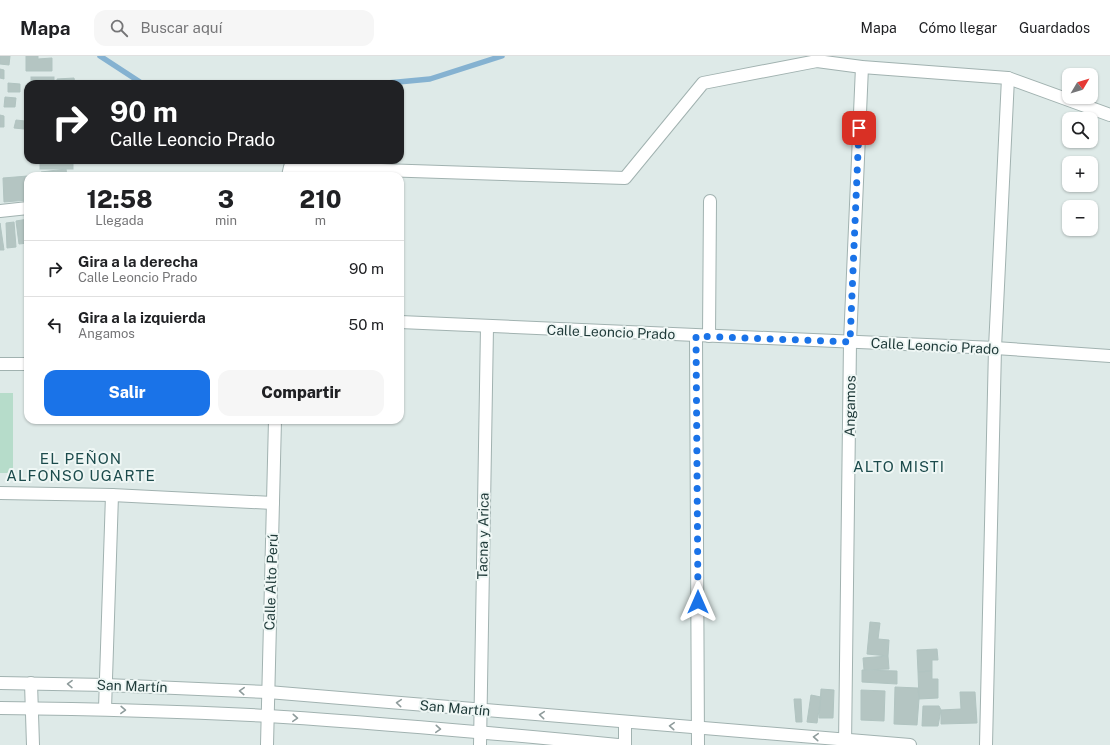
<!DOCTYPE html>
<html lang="es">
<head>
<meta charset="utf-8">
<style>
	body { margin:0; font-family:"Public Sans",sans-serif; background:#f6f6f6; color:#202124; height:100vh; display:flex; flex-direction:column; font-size:15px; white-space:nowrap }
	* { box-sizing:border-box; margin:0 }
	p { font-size:13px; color:#757577 }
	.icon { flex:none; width:22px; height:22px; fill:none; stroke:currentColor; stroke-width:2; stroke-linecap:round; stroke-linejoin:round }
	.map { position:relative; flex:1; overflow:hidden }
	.sheet { position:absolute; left:24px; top:116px; width:380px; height:252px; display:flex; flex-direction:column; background:#fff; border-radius:12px; box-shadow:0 1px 3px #0004 }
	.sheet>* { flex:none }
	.top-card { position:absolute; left:24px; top:24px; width:380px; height:84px; border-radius:12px; box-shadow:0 1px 3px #0004; background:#202124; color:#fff; overflow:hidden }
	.needle { width:26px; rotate:52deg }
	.fabs { position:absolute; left:1062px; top:12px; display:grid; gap:8px }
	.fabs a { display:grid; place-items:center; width:36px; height:36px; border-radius:8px; background:#fff; box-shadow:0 1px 3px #0004; font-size:20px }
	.pin { position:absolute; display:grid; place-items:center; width:34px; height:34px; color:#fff; margin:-17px; border-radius:8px; box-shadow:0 2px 6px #0006 }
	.me { position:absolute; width:44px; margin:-22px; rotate:0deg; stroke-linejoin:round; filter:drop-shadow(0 0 3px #0008) }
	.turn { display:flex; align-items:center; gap:14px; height:84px; padding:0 20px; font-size:18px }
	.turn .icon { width:52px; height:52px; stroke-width:2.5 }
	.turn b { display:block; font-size:28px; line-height:34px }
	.eta { display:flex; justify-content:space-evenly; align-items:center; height:68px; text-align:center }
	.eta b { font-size:24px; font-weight:800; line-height:28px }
	.action { display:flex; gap:8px; margin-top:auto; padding:8px 20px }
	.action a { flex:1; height:46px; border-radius:12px; background:#1a73e8; color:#fff; font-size:16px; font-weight:800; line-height:46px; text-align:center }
	.action a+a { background:#f6f6f6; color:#202124 }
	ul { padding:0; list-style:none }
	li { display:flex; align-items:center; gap:12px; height:56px; padding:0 20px; border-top:1px solid #e0e0e0 }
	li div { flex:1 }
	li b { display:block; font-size:15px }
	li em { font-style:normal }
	header { display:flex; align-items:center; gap:24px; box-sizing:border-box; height:56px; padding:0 20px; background:#fff; border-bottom:1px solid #e0e0e0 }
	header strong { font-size:19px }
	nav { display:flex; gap:22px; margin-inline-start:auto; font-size:14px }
	.search { width:280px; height:36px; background:#f6f6f6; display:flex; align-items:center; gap:10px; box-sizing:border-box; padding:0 14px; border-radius:12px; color:#757577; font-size:15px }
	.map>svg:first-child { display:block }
	.green { fill:#b6dcca }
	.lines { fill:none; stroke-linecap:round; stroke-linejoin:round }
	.stream { stroke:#85b2d1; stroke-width:5.5 }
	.building { fill:#b4c5c2; stroke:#b1c4c1 }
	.minor-casing { stroke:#a1b2b0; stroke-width:14 }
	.minor { stroke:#fff; stroke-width:12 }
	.oneway { stroke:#8f9c9c }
	.route { stroke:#1a73e8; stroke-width:7; stroke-dasharray:0 12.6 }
	.labels { text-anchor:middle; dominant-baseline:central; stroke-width:4; stroke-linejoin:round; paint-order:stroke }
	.street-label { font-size:14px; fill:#1f3a39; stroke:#eff7f5 }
	.neighbourhood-label { font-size:15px; letter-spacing:1px; fill:#1c4b4c; stroke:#eff7f5 }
</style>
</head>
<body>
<header>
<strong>Mapa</strong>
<div class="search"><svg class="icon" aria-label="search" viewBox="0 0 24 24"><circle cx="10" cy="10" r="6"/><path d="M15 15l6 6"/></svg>Buscar aquí</div>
<nav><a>Mapa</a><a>Cómo llegar</a><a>Guardados</a></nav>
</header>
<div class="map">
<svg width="1110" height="689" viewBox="0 0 1110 689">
	<rect width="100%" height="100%" fill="#deeae8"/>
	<rect class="green" x="0" y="337" width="13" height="80"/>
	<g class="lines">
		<g class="stream">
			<polyline points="100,0 143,28"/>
			<polyline points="377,28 430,23 502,0"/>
		</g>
	</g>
	<g class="building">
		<polygon points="0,0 10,0 9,9 0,8"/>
		<polygon points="26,0 38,0 38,3 52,2 52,15 26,15"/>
		<polygon points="0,13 4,14 4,23 0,22"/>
		<rect x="31" y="21" width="23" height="7"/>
		<polygon points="74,22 75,28 57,28 57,23"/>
		<polygon points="8,27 20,28 20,36 8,36"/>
		<polygon points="5,41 16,42 15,51 4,51"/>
		<polygon points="0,59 4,60 4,71 0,71"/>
		<polygon points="16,64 25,65 24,73 14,72"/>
		<rect x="40" y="104" width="33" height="9"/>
		<polygon points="66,113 67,120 42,120 41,116"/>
		<polygon points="28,120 28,144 4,146 3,122"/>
		<polygon points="28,163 28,187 19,188 16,165"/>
		<polygon points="14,166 16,191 7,192 6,167"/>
		<polygon points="0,167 4,194 0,194"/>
		<polygon points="870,566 880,567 878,583 889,584 888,600 867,598"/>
		<polygon points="937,593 938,604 932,604 932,615 918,616 917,594"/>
		<polygon points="888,600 889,613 864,614 863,602"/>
		<polygon points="862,614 897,615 897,628 862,626"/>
		<polygon points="932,615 932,623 938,623 938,642 919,643 918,616"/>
		<polygon points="895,631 918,632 919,643 917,669 894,668"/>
		<polygon points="821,633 834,634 833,662 819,662"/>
		<polygon points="861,634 885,635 884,665 861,664"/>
		<polygon points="960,636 975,636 977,667 941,668 941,654 961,653"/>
		<polygon points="811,639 821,641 817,667 807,666"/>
		<polygon points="794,643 801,643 802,666 796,666"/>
		<polygon points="923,650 939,650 941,654 938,670 922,670"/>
	</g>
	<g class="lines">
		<g class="minor-casing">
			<g id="minor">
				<polyline points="288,120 290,111 625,122 703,27 817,5 862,11 1008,22 1110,59"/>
				<polyline points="0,155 28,152"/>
				<polyline points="400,266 995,292 1110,300"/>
				<polyline points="696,280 698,689"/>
				<polyline points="709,280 710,145"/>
				<polyline points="0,308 28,308"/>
				<polyline points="0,437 112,439 273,447"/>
				<polyline points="0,627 106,629 268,636 910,689"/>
				<polyline points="31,627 33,689"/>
				<path d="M0 652C89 653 179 655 268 660 385 667 502 678 618 689"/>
				<polyline points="105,653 112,439"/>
				<polyline points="267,689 275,364"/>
				<polyline points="480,689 487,271"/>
				<polyline points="625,689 625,666"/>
				<polyline points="845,689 850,286 862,11"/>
				<polyline points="986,689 995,292 1008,22"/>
			</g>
		</g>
		<use href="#minor" class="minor"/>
	</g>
	<defs><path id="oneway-chevron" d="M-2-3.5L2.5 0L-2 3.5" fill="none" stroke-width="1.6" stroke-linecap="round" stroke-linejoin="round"/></defs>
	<g class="oneway">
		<use href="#oneway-chevron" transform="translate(70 628) rotate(-179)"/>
		<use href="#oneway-chevron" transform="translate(242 635) rotate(-177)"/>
		<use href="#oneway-chevron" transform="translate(399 647) rotate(-175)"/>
		<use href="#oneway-chevron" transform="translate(123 654) rotate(2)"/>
		<use href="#oneway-chevron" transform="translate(542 659) rotate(-175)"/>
		<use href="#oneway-chevron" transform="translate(295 662) rotate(4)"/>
		<use href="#oneway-chevron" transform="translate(672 670) rotate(-176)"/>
		<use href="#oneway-chevron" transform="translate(438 673) rotate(4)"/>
		<use href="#oneway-chevron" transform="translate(816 681) rotate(-176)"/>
	</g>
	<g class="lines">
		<polyline class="route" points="698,546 696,280 850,286 859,72"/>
	</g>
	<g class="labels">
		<g class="street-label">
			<text transform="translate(611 276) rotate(2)">Calle Leoncio Prado</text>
			<text transform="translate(935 290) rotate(3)">Calle Leoncio Prado</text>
			<text transform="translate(850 350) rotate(-89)">Angamos</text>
			<text transform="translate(483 480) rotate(-89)">Tacna y Arica</text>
			<text transform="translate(271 526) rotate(-88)">Calle Alto Perú</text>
			<text transform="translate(132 630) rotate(2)">San Martín</text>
			<text transform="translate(455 652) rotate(5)">San Martín</text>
		</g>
		<g class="neighbourhood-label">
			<text x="81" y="402">EL PEÑON<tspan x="81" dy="17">ALFONSO UGARTE</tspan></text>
			<text x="899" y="410">ALTO MISTI</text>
		</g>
	</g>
</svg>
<div class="fabs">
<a><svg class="needle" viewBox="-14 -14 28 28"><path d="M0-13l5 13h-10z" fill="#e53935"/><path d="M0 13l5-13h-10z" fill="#757577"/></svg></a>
<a><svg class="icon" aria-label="search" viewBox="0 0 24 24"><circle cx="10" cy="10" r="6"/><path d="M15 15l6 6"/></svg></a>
<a>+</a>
<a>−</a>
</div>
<div class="pin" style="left:859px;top:72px;background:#d93025"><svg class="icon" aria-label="arrive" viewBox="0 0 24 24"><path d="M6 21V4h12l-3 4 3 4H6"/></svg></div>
<svg class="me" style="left:698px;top:546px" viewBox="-20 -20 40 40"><path d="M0-17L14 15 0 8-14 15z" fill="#1a73e8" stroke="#fff" stroke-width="4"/></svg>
<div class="top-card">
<div class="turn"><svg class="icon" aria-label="right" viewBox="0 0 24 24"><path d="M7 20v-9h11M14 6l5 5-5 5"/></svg><div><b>90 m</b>Calle Leoncio Prado</div></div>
</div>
<section class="sheet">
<div class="eta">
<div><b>12:58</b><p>Llegada</p></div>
<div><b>3</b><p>min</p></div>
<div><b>210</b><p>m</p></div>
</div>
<ul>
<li><svg class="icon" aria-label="right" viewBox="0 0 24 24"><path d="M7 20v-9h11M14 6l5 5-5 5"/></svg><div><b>Gira a la derecha</b><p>Calle Leoncio Prado</p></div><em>90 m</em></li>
<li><svg class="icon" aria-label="left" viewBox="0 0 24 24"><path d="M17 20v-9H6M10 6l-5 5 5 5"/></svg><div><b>Gira a la izquierda</b><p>Angamos</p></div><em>50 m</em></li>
</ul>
<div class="action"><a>Salir</a><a>Compartir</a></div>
</section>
</div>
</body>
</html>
